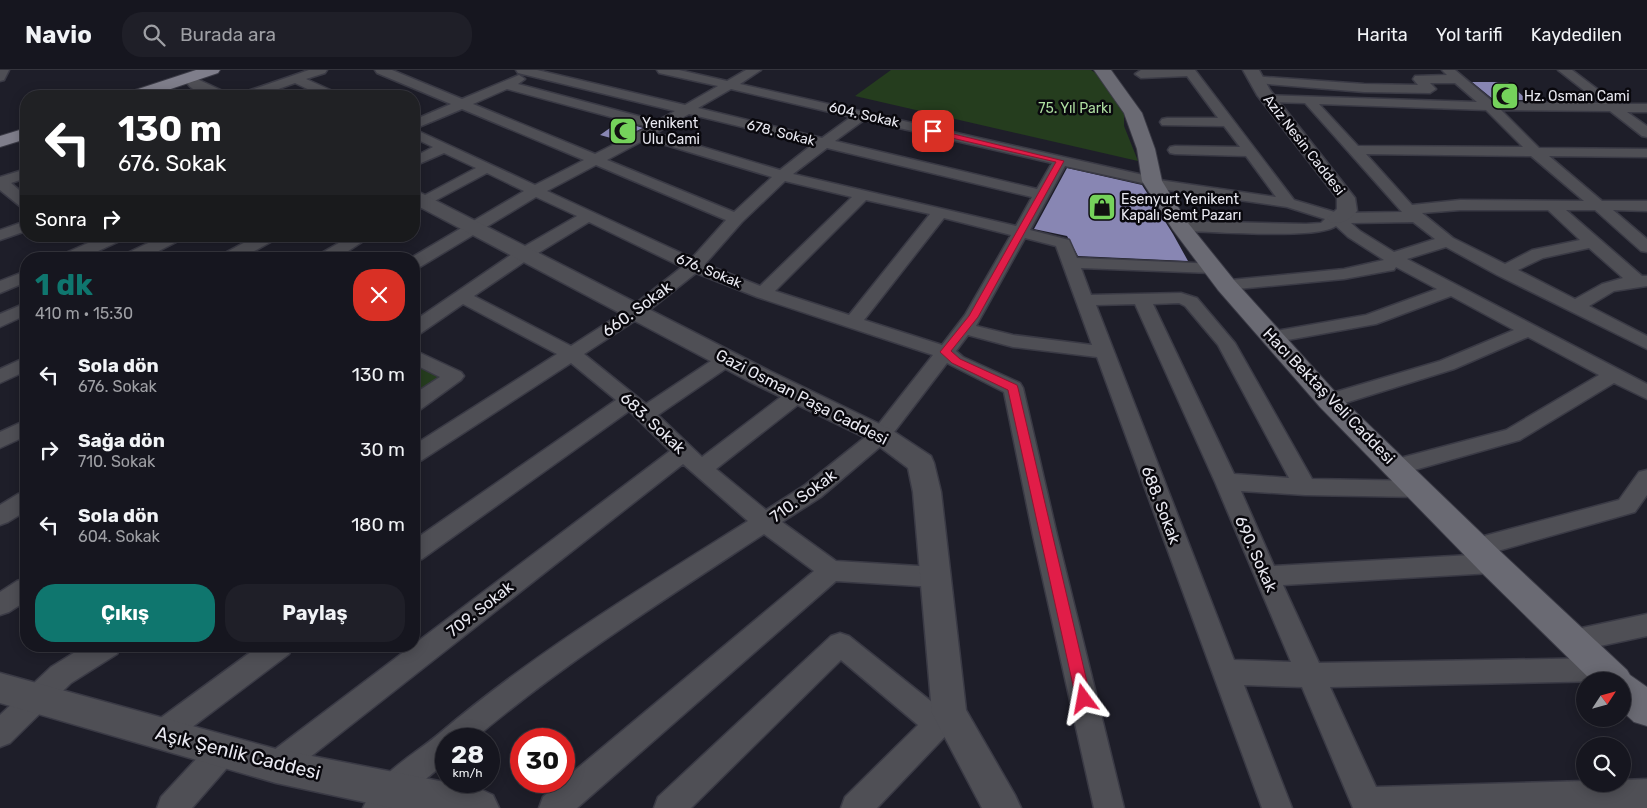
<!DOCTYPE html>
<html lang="tr">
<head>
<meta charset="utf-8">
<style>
	body { margin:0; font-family:Rubik,sans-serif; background:#1f1f28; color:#f1f3f6; height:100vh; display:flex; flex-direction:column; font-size:19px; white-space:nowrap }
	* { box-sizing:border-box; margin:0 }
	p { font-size:16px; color:#9e9fa4 }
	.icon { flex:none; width:28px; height:28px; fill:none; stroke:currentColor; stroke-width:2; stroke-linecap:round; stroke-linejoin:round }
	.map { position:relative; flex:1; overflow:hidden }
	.panel { position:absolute; left:20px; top:182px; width:400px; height:400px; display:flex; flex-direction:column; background:#16161f; border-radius:20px; box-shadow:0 2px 12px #0003,0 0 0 1px #35353d }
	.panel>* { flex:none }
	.hud { position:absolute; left:20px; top:20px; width:400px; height:152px; border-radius:20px; box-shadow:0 2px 12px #0003,0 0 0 1px #35353d; background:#202124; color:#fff; overflow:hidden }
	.needle { width:32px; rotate:54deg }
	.controls { position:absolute; left:1576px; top:602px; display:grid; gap:10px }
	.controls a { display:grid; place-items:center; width:55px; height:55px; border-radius:50%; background:#16161f; box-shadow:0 2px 12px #0003,0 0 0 1px #35353d; font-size:25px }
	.speed { position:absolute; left:435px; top:658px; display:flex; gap:10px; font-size:25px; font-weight:700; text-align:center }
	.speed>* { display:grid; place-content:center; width:65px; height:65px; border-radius:50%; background:#16161f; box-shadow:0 2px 12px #0003,0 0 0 1px #35353d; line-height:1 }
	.speed small { font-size:12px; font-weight:400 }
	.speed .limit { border:8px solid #d22; background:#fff; color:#111 }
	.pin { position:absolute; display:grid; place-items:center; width:42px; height:42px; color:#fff; margin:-21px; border-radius:10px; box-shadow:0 2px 8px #0006 }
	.me { position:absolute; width:55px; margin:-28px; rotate:347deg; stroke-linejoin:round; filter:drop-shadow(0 0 4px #0008) }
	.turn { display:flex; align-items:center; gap:18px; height:105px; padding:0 15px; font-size:22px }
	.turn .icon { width:65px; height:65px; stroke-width:2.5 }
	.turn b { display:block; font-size:35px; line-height:42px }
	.then { display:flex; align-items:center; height:48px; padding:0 15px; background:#0003; gap:10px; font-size:19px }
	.round { display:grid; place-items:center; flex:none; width:52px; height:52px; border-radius:20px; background:#1f1f28 }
	.overview { display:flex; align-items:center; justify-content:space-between; height:85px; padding:0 15px }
	h1 { font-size:30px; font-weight:700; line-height:38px; color:#0f766e }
	.cta { display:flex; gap:10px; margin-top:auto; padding:10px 15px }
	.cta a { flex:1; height:58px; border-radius:20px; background:#0f766e; color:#fff; font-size:20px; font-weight:700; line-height:58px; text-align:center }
	.cta a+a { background:#1f1f28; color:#f1f3f6 }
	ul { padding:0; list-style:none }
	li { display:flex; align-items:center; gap:15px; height:75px; padding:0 15px }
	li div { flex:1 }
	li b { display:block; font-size:19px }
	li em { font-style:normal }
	header { display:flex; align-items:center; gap:30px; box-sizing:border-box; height:70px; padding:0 25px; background:#16161f; border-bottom:1px solid #35353d }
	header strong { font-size:24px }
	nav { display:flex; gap:28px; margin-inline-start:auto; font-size:18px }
	.search { width:350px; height:45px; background:#1f1f28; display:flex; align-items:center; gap:12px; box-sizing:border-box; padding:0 18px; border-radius:20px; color:#9e9fa4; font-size:19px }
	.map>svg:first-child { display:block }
	.green { fill:#253d1e }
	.building { fill:#8886b3 }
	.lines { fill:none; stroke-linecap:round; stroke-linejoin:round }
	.minor-casing { stroke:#3a3a45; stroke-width:3 }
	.tertiary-casing { stroke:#3a3a45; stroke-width:3 }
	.secondary-casing { stroke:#3a3a45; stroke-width:2 }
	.primary-casing { stroke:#3a3a45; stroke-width:2 }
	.minor { fill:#4f4f55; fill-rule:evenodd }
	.tertiary { fill:#4f4f55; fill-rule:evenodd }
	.secondary { fill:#6a6a73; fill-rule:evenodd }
	.primary { fill:#7f7e8b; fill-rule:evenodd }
	.route { fill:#e11d48; stroke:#92132f }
	.labels { text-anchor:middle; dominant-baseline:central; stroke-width:5; stroke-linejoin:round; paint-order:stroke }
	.far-poi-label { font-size:14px; fill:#e8e8f0; stroke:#09080d; text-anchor:start }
	.far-park-label { font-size:14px; fill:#addda0; stroke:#09080d }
	.far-street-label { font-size:14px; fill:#e8e8f0; stroke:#09080d }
	.street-label { font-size:16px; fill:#e8e8f0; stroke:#09080d }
	.near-street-label { font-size:19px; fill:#e8e8f0; stroke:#09080d }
</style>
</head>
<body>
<header>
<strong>Navio</strong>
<div class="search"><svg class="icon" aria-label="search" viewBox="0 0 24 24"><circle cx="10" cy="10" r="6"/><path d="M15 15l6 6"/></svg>Burada ara</div>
<nav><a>Harita</a><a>Yol tarifi</a><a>Kaydedilen</a></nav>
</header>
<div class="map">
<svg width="1647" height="738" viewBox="0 0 1647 738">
	<rect width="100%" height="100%" fill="#1e1e29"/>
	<g class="green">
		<polygon points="891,0 1091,0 1100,6 1124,43 1124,56 1138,91 855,26"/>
		<polygon points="414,292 444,307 414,329"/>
	</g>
	<g class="building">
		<polygon points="1472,12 1508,12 1527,30 1494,30"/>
		<polygon points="620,51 643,58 618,70 600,65"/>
		<polygon points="1067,98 1142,115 1173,164 1188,191 1078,186 1067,166 1034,159"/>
	</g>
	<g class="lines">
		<g class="minor-casing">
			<g id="minor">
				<polygon points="0,0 9,0 4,10 0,11"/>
				<polygon points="309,0 327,0 325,3 306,9 337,23 338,26 322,26 295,13 259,26 241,26 242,23"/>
				<path d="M375 0H392L462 29 519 5 525 9 518 14 657 51 675 41 518 3 516 0H537L685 35 718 16 659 3 657 0H679L727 11 746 0H761L740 14 1152 107 1159 110 1276 127 1246 86 1175 84 1170 83 1168 80 1170 77 1175 76 1240 77 1224 56 1162 55 1160 52 1162 49 1167 48H1218L1187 6 1141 8 1135 4 1141 0H1195L1294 130 1338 143 1402 142 1305 33 1268 32 1262 28 1263 25 1477 32 1455 13H1430L1436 19 1430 23 1364 22 1256 13 1250 9 1252 6 1364 14 1418 15 1413 9 1415 6 1447 5 1442 0H1455L1493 32 1600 33 1558 0H1572L1617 34H1647V42H1627L1647 56V67L1642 66 1610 41 1501 40 1539 78 1647 79V87L1549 86 1602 131H1647V141L1613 140 1647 169V182L1641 181 1595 140H1566L1642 206H1647V216L1614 221 1589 236 1647 266V279L1497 205 1446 177 1407 189 1647 314V329L1614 313 1520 370 1397 405 1389 403 1386 397 1389 391 1506 360 1599 305 1528 267 1454 299 1329 338 1322 336 1319 331 1322 326 1440 291 1514 260 1451 226 1376 254 1271 273 1264 271 1262 267 1264 263 1366 245 1437 219 1396 197 1394 200 1388 201 1344 209 1226 220 1220 219 1217 215 1220 211 1344 199 1384 190 1348 167 1336 156C1318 170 1209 161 1180 161L1174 159 1172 156 1174 153 1180 151 1306 154 1321 153 1325 149 1287 137 1154 118 1149 117 1147 114 1065 96 1030 160 1069 170 1077 188 1218 194 1221 198 1218 202 1212 203 1081 198 1091 225 1181 223 1197 228 1235 273 1312 409 1419 411 1427 413 1430 419 1427 425 1419 427 1305 425 1241 421 1274 496 1471 485 1469 484 1465 477 1469 470 1619 430 1639 402 1647 400V425L1635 442 1487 484 1501 486 1504 493 1501 500 1492 503 1283 515 1319 593 1603 588 1613 592 1616 600 1613 608 1605 611 1330 617 1376 717 1585 711V714H1622V710L1647 709V738H1353L1302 617 1244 615 1292 738H1262L1097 287 1013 277 968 265 956 281 963 287 1020 313 1023 318 1057 465 1124 738H1094L1033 465 1004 322 947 293 888 370 821 427 782 452 836 491 935 497 944 500 947 507 944 514 935 517 836 511 577 738H539L543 727 814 501 764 464C665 529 564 593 474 669H446V692L402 729 396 738H363C378 702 412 687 440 663 534 583 643 517 748 451L683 394 286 706 276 710 266 706 261 696 266 686 670 381 629 341 422 489 414 491V470L616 330 571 293 422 390 414 393V375L557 284 463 234 421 263 414 265V251L518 180 577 146 536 127 420 197 414 198V189H409L524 121 487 103 414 142V131L476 98 444 83 414 96V87L433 77 414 68V50L451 34 377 3ZM507 19 648 57 595 84 473 34ZM731 19 851 47 822 68 698 38ZM1319 34 1486 40 1523 77 1358 76ZM462 39 584 90 535 115 414 59ZM689 44 813 74 780 100 656 63ZM864 50 1052 93 1037 119 835 71ZM646 69 772 107 734 142 607 90ZM827 78 1032 127 1016 156 793 104ZM1366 84 1531 86 1584 131 1460 130 1412 135ZM596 95 726 150 692 188 547 121ZM785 111 852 127 760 216 705 194 742 152ZM866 130 930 144 849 245 775 221ZM1460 140H1548L1580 170 1532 180 1505 194 1453 168 1422 143ZM944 148 1011 165 965 245 942 275 864 250ZM589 152 682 197 630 238 571 276 474 226 530 188ZM1413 152 1435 169 1394 182 1360 161 1351 153ZM1025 168 1056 176 1092 275 1013 265 976 256ZM1589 178 1623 208 1602 214 1575 229 1518 200 1543 188ZM696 203 757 227 933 285 874 360 805 415 766 440 716 399 804 330 807 325 804 320 797 318 790 320 702 387 658 345 734 293 737 289 734 285 727 283 720 285 646 334 584 284 642 246ZM1179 233 1185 236 1218 275 1289 408 1234 404 1153 234ZM1135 234 1215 412 1291 592 1234 590 1096 235Z"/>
				<polygon points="26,99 26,108 11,113 26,126 26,139 21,137 0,120 0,107"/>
				<polygon points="26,151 26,161 0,170 0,160"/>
				<polygon points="104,166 126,166 124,169 81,189 59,189 61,185"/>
				<polygon points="163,166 184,166 182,169 143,189 121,189 123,185"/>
				<polygon points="257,166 278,166 276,169 240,189 219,189 221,185"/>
				<polygon points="351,166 371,166 336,189 316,189 318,185"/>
				<polygon points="26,201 26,212 0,223 0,211"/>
				<polygon points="26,233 26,245 0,257 0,244"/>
				<polygon points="414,280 461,302 464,306 461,310 421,339 414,341 414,324 440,307 414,294"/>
				<polygon points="26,287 26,301 0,313 0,299"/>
				<polygon points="26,350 26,366 0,378 0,362"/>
				<polygon points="26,422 26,441 8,452 0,455 0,435 18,424"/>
				<polygon points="26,508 26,531 9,542 0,545 0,522 17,511"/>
				<polygon points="1647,544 1647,566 1572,582 1563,579 1559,571 1563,563 1572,560"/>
				<polygon points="840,563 849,566 937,636 947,632 957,636 961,645 957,654 877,738 841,738 845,727 918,655 841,590 691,738 654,738 658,727 831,566"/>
				<polygon points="85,576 121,576 117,584 71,613 10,673 0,677 0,645 51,597"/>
				<polygon points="259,576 293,576 289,584 171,673 161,677 151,673 147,664 151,655"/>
				<polygon points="223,667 233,671 237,681 233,691 192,738 157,738 161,727 213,671"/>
			</g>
		</g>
		<g class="tertiary-casing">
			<g id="tertiary">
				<path d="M1243 0H1259L1270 20 1355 128 1357 141C1350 150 1341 155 1330 152L1327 148 1337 139V128L1257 25Z"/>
				<path d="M195 8 227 23 229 26C215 27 196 26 187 13L190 10Z"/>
				<polygon points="414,121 421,123 770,301 890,359 931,386 934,393 941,422 966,640 1015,725 1021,738 982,738 932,643 913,422 908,398 872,371 752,313 414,134"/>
				<polygon points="0,603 276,679 480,719 493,725 499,738 392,738 276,713 0,633"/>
			</g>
		</g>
		<g class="secondary-casing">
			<polygon id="secondary" points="1094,0 1111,0 1142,43 1155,79 1162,111 1188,153 1234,210 1338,325 1503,484 1627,600 1630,605 1647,617 1647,656 1634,652 1622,641 1622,611 1592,611 1481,502 1320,337 1218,220 1173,160 1142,111 1137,79 1124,43"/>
		</g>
		<g class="primary-casing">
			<g id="primary">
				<polygon points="196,0 220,0 218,3 150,26 127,26 129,22"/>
				<polygon points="26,58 26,69 0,77 0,66"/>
			</g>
		</g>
		<use href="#minor" class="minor"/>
		<use href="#tertiary" class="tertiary"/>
		<use href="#secondary" class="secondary"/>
		<use href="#primary" class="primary"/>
	</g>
	<polygon class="route" points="933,59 1064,91 978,247 951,281 960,289 1017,315 1018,318 1091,629 1089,634 1084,636 1079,634 1076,629 1008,320 952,293 940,282 969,246 1056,92 930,63 929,61"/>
	<defs>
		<g id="mosque-square" transform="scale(1.4375)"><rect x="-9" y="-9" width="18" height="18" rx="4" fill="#75d25b" stroke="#09080d"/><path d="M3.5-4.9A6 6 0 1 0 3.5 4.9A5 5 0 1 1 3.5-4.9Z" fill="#111"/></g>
		<g id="shop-square" transform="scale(1.4375)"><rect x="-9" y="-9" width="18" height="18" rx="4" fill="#75d25b" stroke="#09080d"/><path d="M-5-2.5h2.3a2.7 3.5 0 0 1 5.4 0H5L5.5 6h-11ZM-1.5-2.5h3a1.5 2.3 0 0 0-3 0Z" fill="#111"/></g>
	</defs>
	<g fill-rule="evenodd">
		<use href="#mosque-square" x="1505" y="26"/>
		<use href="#mosque-square" x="623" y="61"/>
		<use href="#shop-square" x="1102" y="137"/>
	</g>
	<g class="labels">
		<g class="far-poi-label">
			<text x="1524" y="26">Hz. Osman Cami</text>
			<text x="642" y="53">Yenikent<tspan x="642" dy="16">Ulu Cami</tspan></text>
			<text x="1121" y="129">Esenyurt Yenikent<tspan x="1121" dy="16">Kapalı Semt Pazarı</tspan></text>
		</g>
		<g class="far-park-label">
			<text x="1075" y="38">75. Yıl Parkı</text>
		</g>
		<g class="far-street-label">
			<text transform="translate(864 45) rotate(13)">604. Sokak</text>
			<text transform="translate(781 63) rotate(14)">678. Sokak</text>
			<text transform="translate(1304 75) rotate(52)">Aziz Nesin Caddesi</text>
			<text transform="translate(709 201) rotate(22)">676. Sokak</text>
		</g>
		<g class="street-label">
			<text transform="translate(637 239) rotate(-36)">660. Sokak</text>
			<text transform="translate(1329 326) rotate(46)">Hacı Bektaş Veli Caddesi</text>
			<text transform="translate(802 327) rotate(27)">Gazi Osman Paşa Caddesi</text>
			<text transform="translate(653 353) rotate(43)">683. Sokak</text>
			<text transform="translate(803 426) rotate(-36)">710. Sokak</text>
			<text transform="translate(1161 435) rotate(69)">688. Sokak</text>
			<text transform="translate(1256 484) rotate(66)">690. Sokak</text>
			<text transform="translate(480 539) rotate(-38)">709. Sokak</text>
		</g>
		<g class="near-street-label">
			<text transform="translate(238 683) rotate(14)">Aşık Şenlik Caddesi</text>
		</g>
	</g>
</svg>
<div class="controls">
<a><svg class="needle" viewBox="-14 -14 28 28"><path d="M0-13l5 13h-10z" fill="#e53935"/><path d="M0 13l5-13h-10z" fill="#9e9fa4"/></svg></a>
<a><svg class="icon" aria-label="search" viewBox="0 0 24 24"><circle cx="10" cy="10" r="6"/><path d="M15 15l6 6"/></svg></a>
</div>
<div class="speed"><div>28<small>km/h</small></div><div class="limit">30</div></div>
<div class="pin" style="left:933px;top:61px;background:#d93025"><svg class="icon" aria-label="arrive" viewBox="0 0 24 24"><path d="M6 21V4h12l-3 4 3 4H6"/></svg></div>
<svg class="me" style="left:1084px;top:629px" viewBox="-20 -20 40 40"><path d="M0-17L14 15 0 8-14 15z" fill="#e11d48" stroke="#fff" stroke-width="4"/></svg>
<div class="hud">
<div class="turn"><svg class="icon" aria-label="left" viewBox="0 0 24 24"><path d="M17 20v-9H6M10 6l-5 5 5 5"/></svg><div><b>130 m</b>676. Sokak</div></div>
<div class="then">Sonra<svg class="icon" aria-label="right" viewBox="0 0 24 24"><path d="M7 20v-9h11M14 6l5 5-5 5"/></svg></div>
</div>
<section class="panel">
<div class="overview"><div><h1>1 dk</h1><p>410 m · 15:30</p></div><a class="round" style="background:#d93025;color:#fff"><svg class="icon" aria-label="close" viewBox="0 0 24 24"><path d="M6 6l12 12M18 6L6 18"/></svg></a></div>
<ul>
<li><svg class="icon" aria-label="left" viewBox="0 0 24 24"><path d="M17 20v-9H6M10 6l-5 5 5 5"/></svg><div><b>Sola dön</b><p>676. Sokak</p></div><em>130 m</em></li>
<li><svg class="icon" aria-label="right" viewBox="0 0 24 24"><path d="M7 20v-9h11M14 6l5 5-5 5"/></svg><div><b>Sağa dön</b><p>710. Sokak</p></div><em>30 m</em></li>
<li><svg class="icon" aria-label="left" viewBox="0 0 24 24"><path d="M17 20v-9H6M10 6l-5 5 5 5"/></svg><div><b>Sola dön</b><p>604. Sokak</p></div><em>180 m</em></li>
</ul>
<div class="cta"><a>Çıkış</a><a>Paylaş</a></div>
</section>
</div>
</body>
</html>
